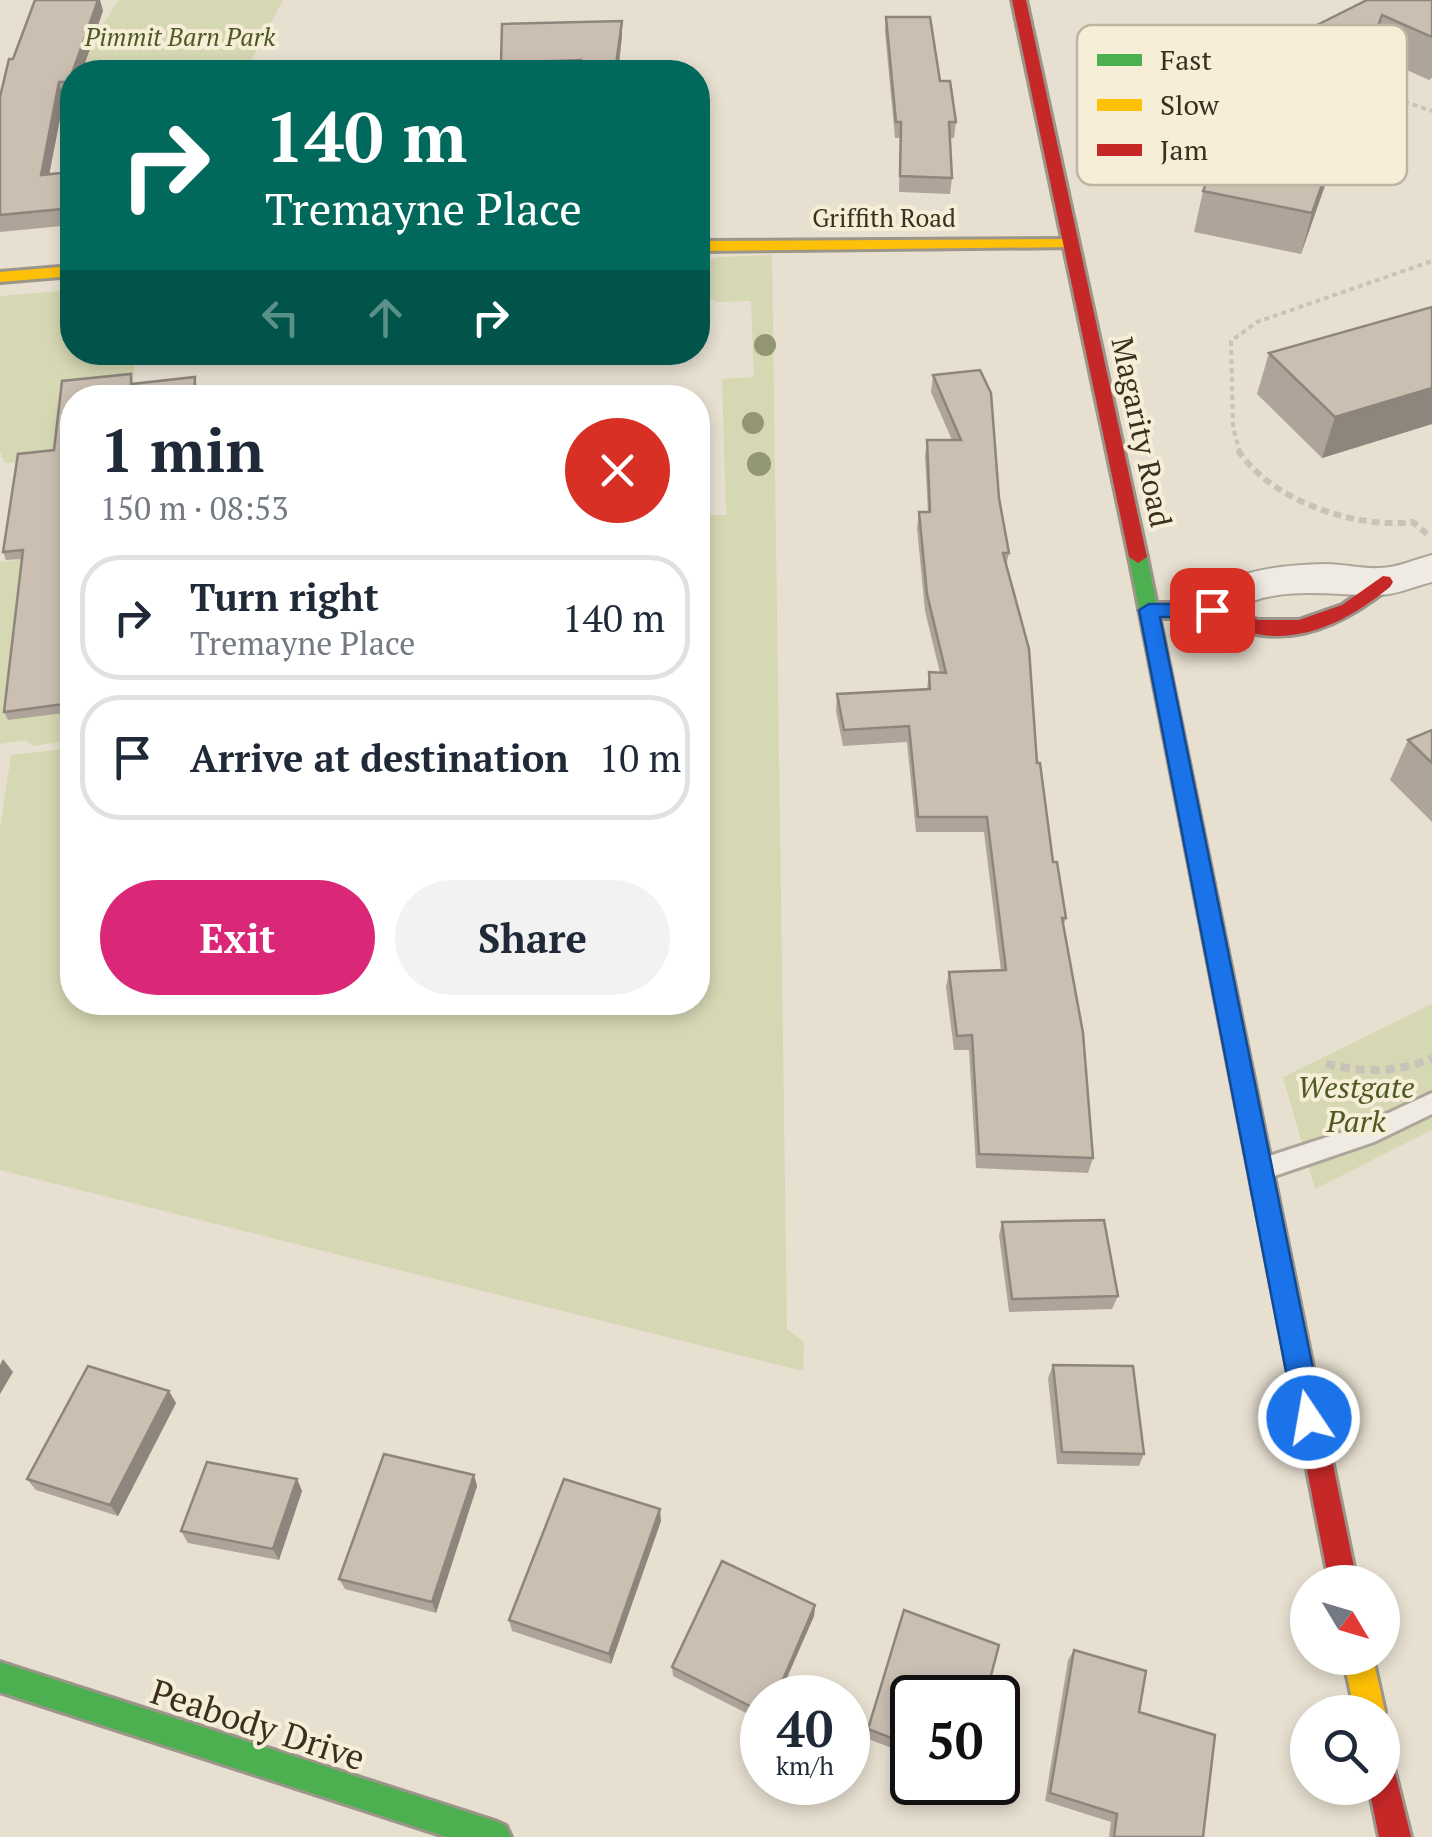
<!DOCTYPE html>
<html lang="en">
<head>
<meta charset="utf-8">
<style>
	body { margin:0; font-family:"PT Serif",serif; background:#f2f2f3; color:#1f2937; height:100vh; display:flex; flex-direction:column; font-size:38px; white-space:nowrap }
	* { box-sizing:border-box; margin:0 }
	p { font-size:32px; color:#747a83 }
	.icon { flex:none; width:55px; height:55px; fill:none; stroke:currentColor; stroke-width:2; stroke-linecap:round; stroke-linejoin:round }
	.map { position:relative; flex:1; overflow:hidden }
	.sheet { position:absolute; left:60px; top:385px; width:650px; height:630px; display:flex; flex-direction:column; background:#fff; border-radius:40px; box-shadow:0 5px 15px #0003 }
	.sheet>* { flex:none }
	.top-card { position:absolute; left:60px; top:60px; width:650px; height:305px; border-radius:40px; box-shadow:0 5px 15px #0003; background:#00695c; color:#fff; overflow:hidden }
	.needle { width:65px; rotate:128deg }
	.buttons { position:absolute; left:1290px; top:1565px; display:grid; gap:20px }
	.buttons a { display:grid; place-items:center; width:110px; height:110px; border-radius:50%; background:#fff; box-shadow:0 5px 15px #0003; font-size:50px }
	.speed { position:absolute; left:740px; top:1675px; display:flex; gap:20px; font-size:50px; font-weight:700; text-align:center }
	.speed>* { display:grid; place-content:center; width:130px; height:130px; border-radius:50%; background:#fff; box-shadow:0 5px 15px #0003; line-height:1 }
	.speed small { font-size:25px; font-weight:400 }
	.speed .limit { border:5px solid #111; border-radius:15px; background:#fff; color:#111 }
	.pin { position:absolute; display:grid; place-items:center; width:85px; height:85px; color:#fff; margin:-42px; border-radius:20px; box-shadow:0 5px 15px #0006 }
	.me { position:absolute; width:110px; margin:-55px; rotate:348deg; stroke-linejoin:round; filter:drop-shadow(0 0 8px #0008) }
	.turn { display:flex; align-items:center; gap:35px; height:210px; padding:0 40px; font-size:45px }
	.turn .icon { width:130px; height:130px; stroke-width:2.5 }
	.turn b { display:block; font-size:70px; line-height:85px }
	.lanes { display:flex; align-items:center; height:95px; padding:0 40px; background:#0003; justify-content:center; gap:50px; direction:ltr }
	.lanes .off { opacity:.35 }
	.round { display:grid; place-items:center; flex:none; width:105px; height:105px; border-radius:52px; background:#f2f2f3 }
	.overview { display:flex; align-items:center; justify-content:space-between; height:170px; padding:0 40px }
	h1 { font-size:60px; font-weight:700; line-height:75px }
	.primary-button { display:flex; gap:20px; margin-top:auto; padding:20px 40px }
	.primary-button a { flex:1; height:115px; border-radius:60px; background:#db2777; color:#fff; font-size:40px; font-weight:700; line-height:115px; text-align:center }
	.primary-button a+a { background:#f2f2f3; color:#1f2937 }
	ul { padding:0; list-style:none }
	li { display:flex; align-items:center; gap:30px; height:125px; margin:0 20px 15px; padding:0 20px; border:5px solid #e0e1e3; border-radius:40px }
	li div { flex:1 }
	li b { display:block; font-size:38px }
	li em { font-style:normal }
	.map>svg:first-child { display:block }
	.green { fill:#d6d7b3 }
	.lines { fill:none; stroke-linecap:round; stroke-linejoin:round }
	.lane-casing { stroke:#ada599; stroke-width:6 }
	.street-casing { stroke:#ada599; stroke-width:4 }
	.fast-casing { stroke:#9c958a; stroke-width:6 }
	.slow-casing { stroke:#9c958a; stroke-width:6 }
	.jam-casing { stroke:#9c958a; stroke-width:6 }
	.path-far2 { stroke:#c8c2b9; stroke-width:4; stroke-dasharray:5 4; stroke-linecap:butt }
	.path-far1 { stroke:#c8c2b9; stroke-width:6; stroke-dasharray:8 5; stroke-linecap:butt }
	.path { stroke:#c8c2b9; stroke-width:8; stroke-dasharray:9 6; stroke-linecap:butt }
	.lane { fill:#efebe3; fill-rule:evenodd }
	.street { fill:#efebe3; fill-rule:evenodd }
	.fast { fill:#4caf50; fill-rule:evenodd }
	.slow { fill:#ffc107; fill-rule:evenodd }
	.jam { fill:#c62828; fill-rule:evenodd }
	.tree { fill:#929673 }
	.wall { fill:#afa499 }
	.shaded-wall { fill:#8e867d }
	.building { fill:#cbbfb2; stroke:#8e867d; stroke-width:2.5 }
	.route { fill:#1a73e8; stroke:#114b97; stroke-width:2.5 }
	.labels { text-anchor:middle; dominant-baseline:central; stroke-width:8; stroke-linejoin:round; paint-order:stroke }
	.far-park-label { font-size:25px; font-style:italic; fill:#4d5a26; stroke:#f7eed8 }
	.far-street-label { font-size:25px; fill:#3d2e20; stroke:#f7eed8 }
	.street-label { font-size:30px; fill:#3d2e20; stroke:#f7eed8 }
	.park-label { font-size:30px; font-style:italic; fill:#4d5a26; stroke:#f7eed8 }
	.near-street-label { font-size:35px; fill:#3d2e20; stroke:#f7eed8 }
	.key { fill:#f7eed8; stroke:#bfb4a1; stroke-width:2.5 }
	.key-label { font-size:28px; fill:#3d2e20 }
</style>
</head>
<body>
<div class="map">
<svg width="1432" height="1837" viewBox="0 0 1432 1837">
	<rect width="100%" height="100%" fill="#e7e0d1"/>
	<g class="green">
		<polygon points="119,0 283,0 245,72 77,72 77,63"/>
		<polygon points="772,255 787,1329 804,1342 803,1371 0,1170 0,829 11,755 72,748 72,1002 698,1002 698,515 726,515 722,379 754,377 751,301 716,302 698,291 698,264 719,257"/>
		<polygon points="72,290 72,352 136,353 133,383 64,389 57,460 5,463 0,452 0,296"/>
		<polygon points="26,559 63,713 61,742 33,746 26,740 0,744 0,562"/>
		<polygon points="1432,1004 1432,1130 1315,1189 1283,1077"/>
	</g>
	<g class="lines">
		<g class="lane-casing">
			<polygon id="lane" points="1432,1093 1432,1114 1374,1142 1263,1180 1254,1177 1251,1169 1254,1161 1358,1127"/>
		</g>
		<g class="street-casing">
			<path id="street" d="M1432 555V582C1415 586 1396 595 1379 595 1339 596 1293 587 1253 601 1229 610 1229 629 1197 620L1191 610C1216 570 1283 565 1325 564 1343 564 1362 569 1380 568 1397 568 1416 559 1432 555Z"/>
		</g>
		<g class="fast-casing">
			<g id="fast">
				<polygon points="1138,551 1147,557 1269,1152 1266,1160 1257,1163 1248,1160 1245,1152 1129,557"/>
				<polygon points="0,1662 495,1821 506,1826 511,1837 447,1837 0,1692"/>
			</g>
		</g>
		<g class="slow-casing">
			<g id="slow">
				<polygon points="1071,239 1079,244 1077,247 698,251 698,241"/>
				<polygon points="72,266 72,276 0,282 0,272"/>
				<polygon points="1343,1658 1373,1658 1385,1712 1382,1718 1382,1712 1355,1712"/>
			</g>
		</g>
		<g class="jam-casing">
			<g id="jam">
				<polygon points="1012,0 1026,0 1147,557 1138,563 1129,557"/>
				<path d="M1383 576 1390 577 1393 582 1390 587C1352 618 1304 645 1252 633 1237 629 1223 619 1208 617 1188 614 1154 625 1139 610L1149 603H1212L1258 620H1299L1342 605Z"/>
				<polygon points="1257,1141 1266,1144 1269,1152 1357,1582 1329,1582 1245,1152 1248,1144"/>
				<polygon points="1382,1760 1393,1764 1411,1837 1379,1837 1369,1788 1382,1788"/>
			</g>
		</g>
		<g class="path-far2">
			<polyline points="1353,84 1432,111"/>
			<polyline points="1240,453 1233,427 1231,341 1257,322 1432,261"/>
		</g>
		<path class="path-far1" d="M1238 450C1271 501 1355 529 1413 522L1427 534"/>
		<path class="path" d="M1326 1064C1366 1072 1394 1074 1432 1058"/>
		<use href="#lane" class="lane"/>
		<use href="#street" class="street"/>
		<use href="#fast" class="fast"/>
		<use href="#slow" class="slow"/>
		<use href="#jam" class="jam"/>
	</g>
	<g class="tree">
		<circle cx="765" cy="345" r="11"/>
		<circle cx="753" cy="423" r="11"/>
		<circle cx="759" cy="464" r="12"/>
	</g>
	<g class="wall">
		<polygon points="35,0 100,0 103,11 72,72 72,98 64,98 49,174 72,172 72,225 0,232 0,97"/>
		<polygon points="1432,0 1432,78 1429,80 1371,54 1301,254 1194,232 1203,191 1291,38"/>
		<polygon points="886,17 940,81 956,122 954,138 950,138 952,178 950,194 899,192 900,138 895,138 885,32"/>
		<polygon points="622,36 618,72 502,72 501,63"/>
		<polygon points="1432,307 1432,424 1322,458 1257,394 1269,353"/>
		<polygon points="131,374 133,384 195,377 197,386 197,398 72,398 72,712 8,720 4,712 22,559 6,560 3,552 18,454 54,450 62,381"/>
		<polygon points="933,375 999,498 1009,553 1006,566 1037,763 1053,862 1066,918 1063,927 1093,1158 1088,1173 976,1168 969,1050 954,1050 946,987 949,972 1001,971 984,832 916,832 907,742 843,746 836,711 837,694 927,689 929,672 940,673 925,611 917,528 919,512 928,512 925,456 927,440 952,440 931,392"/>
		<polygon points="1432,730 1432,822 1390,780 1408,740"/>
		<polygon points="1002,1222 1118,1296 1112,1309 1009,1312 999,1235"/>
		<polygon points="1053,1365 1144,1454 1139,1466 1057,1464 1048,1378"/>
		<polygon points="176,1403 118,1516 36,1490 27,1479"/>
		<polygon points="474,1475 477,1486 436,1613 345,1589 339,1579"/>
		<polygon points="297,1479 302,1491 279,1560 188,1543 181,1531"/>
		<polygon points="661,1521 611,1664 512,1631 509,1620"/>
		<polygon points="815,1605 814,1616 778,1698 762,1698 762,1721 673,1676 672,1667"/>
		<polygon points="904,1610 912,1698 912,1756 866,1738"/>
		<polygon points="1074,1650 1139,1712 1203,1837 1109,1837 1111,1822 1045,1801 1068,1660"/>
	</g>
	<g class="shaded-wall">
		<polygon points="98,0 100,0 103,11 82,72 73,72"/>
		<polygon points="1382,15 1371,54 1301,254 1312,213"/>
		<polygon points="622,21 622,36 618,72 615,72"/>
		<polygon points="59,82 64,98 46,191 41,175"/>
		<polygon points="1432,388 1432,424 1322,458 1335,417"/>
		<polygon points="3,1359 13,1372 0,1394 0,1365"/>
		<polygon points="169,1391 176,1403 118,1516 110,1505"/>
		<polygon points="474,1475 477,1486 436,1613 432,1602"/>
		<polygon points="297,1479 302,1491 279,1560 273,1549"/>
		<polygon points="660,1509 661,1521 611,1664 609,1654"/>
		<polygon points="815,1605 814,1616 778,1698 775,1698"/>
	</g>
	<g class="building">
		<polygon points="35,0 98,0 69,82 59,82 41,175 72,172 72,208 0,215 0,97 9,59 13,59"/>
		<polygon points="1367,0 1432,0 1432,37 1382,15 1312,213 1203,191 1269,34 1291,38"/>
		<polygon points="886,17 930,17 940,81 950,81 956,122 949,122 952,178 900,176 901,122 896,122"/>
		<polygon points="622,21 615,72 580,72 581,60 501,63 502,24"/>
		<polygon points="1432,307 1432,388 1335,417 1269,353"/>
		<polygon points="980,370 991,393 999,498 1009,553 1003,553 1029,649 1037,763 1040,763 1053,862 1057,862 1066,918 1062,918 1083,1033 1093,1158 979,1154 972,1035 957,1036 949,972 1006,970 987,817 918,817 909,726 844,730 837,694 930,689 929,672 946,673 927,594 919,512 930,512 927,440 961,440 933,375"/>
		<polygon points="131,374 131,384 195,377 194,398 72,398 72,703 4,712 23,550 3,552 18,454 54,450 62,381"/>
		<polygon points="1432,730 1432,763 1408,740"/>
		<polygon points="1104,1220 1118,1296 1012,1299 1002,1222"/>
		<polygon points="1053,1365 1133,1366 1144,1454 1062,1452"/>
		<polygon points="88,1366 169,1391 110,1505 27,1479"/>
		<polygon points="384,1454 474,1475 432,1602 339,1579"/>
		<polygon points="207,1462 297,1479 273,1549 181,1531"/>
		<polygon points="564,1479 660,1509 609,1654 509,1620"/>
		<polygon points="722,1561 815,1605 775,1698 762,1698 762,1712 672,1667"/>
		<polygon points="904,1610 999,1645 985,1698 912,1698 912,1746 868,1729"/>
		<polygon points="1074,1650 1146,1671 1139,1712 1215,1735 1203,1837 1114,1837 1117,1814 1050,1793"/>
	</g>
	<polygon class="route" points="1149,604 1212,604 1222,610 1212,617 1160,617 1323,1418 1319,1427 1309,1431 1299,1427 1295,1418 1139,610"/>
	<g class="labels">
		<g class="far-park-label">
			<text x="180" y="36">Pimmit Barn Park</text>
		</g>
		<g class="far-street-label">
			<text x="884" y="217">Griffith Road</text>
		</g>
		<g class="street-label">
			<text transform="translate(1142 432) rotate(78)">Magarity Road</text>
		</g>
		<g class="park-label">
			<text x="1356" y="1087">Westgate<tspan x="1356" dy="34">Park</tspan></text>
		</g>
		<g class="near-street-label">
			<text transform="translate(258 1724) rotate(18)">Peabody Drive</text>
		</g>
	</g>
	<rect x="1077" y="25" width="330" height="160" rx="15" class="key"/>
	<rect x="1097" y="54" width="45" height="12" fill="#4caf50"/>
	<rect x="1097" y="99" width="45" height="12" fill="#ffc107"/>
	<rect x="1097" y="144" width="45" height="12" fill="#c62828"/>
	<g class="key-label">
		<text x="1160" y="70">Fast</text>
		<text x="1160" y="115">Slow</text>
		<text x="1160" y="160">Jam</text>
	</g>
</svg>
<div class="buttons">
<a><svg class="needle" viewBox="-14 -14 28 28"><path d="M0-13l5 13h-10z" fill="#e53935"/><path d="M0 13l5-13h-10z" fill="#747a83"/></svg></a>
<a><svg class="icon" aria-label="search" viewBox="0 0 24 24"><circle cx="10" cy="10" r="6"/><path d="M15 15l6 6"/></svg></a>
</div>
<div class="speed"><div>40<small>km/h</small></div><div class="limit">50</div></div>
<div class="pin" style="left:1212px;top:610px;background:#d93025"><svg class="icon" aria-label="arrive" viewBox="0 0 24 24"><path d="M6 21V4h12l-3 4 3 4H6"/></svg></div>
<svg class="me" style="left:1309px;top:1418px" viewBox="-20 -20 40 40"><circle r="17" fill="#1a73e8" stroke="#fff" stroke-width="3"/><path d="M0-11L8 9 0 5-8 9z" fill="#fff"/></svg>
<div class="top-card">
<div class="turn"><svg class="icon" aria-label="right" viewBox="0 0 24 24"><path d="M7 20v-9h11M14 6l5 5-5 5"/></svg><div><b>140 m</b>Tremayne Place</div></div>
<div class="lanes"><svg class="icon off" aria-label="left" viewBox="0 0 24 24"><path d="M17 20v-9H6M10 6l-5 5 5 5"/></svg><svg class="icon off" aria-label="ahead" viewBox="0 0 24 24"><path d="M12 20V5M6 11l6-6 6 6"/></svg><svg class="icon" aria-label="right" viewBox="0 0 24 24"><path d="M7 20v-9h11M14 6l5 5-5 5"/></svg></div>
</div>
<section class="sheet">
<div class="overview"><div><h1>1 min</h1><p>150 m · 08:53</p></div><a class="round" style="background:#d93025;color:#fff"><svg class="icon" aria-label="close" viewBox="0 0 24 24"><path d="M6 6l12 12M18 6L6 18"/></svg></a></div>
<ul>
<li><svg class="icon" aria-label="right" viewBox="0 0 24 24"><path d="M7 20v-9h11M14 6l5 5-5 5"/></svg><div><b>Turn right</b><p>Tremayne Place</p></div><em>140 m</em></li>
<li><svg class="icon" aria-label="arrive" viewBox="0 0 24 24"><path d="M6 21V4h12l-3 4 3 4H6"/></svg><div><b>Arrive at destination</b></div><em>10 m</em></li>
</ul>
<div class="primary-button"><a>Exit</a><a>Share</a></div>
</section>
</div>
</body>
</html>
